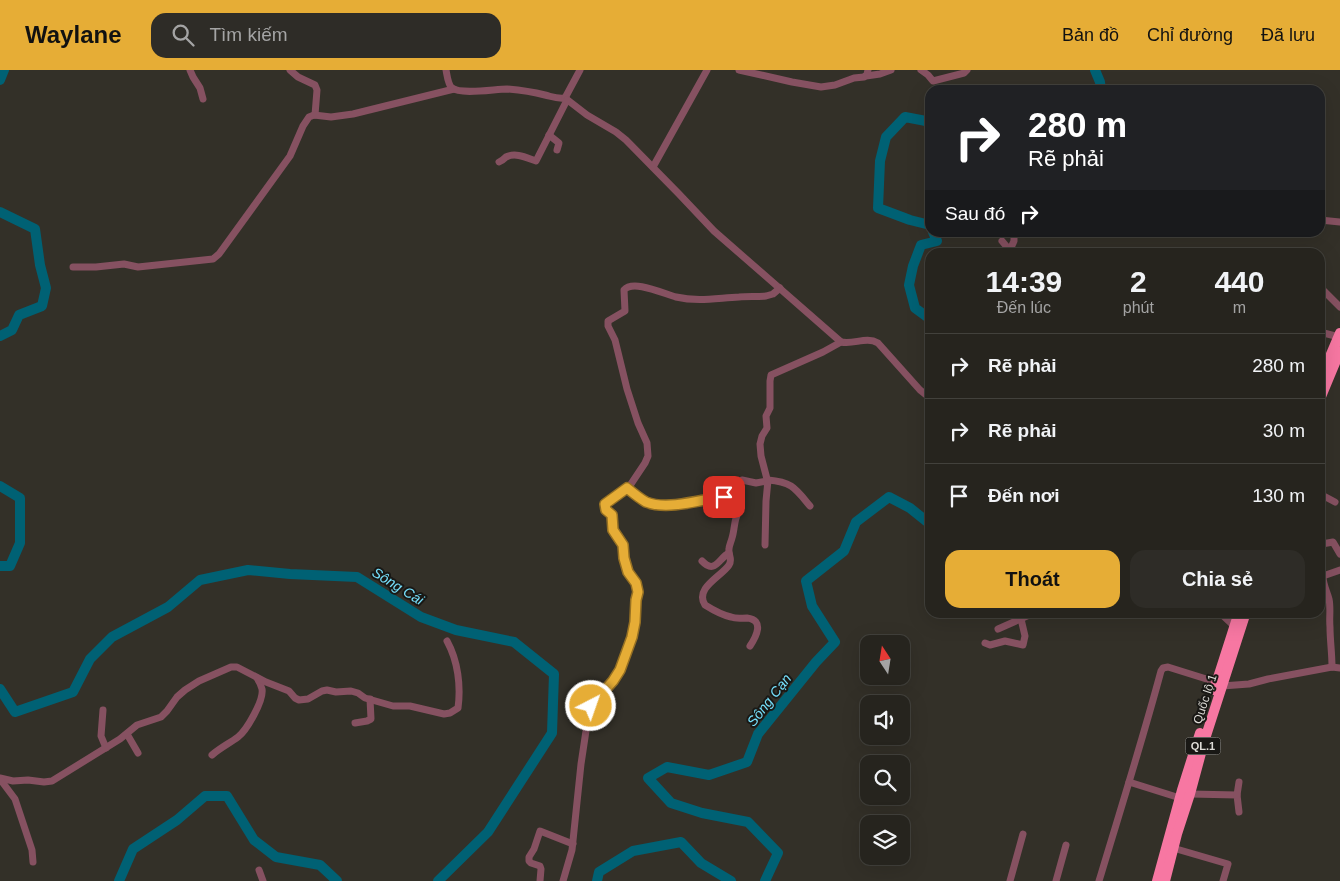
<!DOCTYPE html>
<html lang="vi">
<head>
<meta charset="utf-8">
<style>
	body { margin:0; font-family:Helvetica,sans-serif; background:#2e2c27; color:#f1f3f6; height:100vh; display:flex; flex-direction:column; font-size:19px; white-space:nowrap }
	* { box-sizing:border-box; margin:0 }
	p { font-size:16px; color:#a4a4a4 }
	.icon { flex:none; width:28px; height:28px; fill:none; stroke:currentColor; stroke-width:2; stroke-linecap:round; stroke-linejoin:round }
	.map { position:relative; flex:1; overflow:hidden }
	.sheet { position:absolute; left:925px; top:178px; width:400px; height:370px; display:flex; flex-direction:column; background:#26241e; border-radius:15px; box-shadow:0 5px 20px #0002,0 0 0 1px #42413c }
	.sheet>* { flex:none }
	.hud { position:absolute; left:925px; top:15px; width:400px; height:152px; border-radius:15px; box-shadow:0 5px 20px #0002,0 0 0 1px #42413c; background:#202124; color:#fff; overflow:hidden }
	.needle { width:32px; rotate:348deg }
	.fabs { position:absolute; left:860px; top:565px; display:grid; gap:10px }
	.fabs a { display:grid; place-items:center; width:50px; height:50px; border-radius:10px; background:#26241e; box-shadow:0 5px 20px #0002,0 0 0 1px #42413c; font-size:25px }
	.pin { position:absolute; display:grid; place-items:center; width:42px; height:42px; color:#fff; margin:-21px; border-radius:10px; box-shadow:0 2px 8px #0006 }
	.me { position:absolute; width:55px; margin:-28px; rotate:41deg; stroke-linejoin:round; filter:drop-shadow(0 0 4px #0008) }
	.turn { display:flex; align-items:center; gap:18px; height:105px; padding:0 20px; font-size:22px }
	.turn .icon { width:65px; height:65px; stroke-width:2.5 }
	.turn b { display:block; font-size:35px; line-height:42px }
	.then { display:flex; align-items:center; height:48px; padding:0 20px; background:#0003; gap:10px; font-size:19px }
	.eta { display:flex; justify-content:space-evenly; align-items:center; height:85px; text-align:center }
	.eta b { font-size:30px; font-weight:700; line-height:35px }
	.action { display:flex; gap:10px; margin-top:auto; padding:10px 20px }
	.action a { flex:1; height:58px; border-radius:15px; background:#e6ad36; color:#111; font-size:20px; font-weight:700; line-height:58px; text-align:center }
	.action a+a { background:#2e2c27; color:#f1f3f6 }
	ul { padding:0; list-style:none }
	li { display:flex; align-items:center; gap:15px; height:65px; padding:0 20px; border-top:1px solid #42413c }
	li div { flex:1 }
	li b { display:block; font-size:19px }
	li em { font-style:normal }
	header { display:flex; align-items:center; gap:30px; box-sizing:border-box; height:70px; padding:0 25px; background:#e6ad36; color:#111 }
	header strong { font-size:24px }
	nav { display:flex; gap:28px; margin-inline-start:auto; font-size:18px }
	.search { width:350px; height:45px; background:#2e2c27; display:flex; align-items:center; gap:12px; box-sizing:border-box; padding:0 18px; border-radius:15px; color:#a4a4a4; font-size:19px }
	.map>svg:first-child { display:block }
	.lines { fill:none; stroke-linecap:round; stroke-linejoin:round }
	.river { stroke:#006174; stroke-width:10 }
	.minor { stroke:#865161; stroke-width:7 }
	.highway { stroke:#f777a2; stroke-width:10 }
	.route-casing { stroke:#967023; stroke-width:12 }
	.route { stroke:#e6ad36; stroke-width:9 }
	.labels { text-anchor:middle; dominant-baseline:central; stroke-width:4; stroke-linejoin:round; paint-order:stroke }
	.shield { fill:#191815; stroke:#a2a09c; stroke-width:1 }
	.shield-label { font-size:11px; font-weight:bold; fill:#dddbd6 }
	.street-label { font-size:12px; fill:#dddbd6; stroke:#191815 }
	.water-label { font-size:14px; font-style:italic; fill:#76e0fc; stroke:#191815 }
</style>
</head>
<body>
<header>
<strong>Waylane</strong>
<div class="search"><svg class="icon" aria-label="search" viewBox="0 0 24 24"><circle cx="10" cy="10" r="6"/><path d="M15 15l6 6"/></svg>Tìm kiếm</div>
<nav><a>Bản đồ</a><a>Chỉ đường</a><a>Đã lưu</a></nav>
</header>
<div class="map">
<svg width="1340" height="811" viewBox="0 0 1340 811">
	<rect width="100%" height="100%" fill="#333028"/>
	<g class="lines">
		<g class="river">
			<polyline points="1095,0 1100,12 1101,20"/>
			<polyline points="0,10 4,0"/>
			<polyline points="930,56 926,51 905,47 886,67 880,91 878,138 910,150 930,155"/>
			<polyline points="0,142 35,159 40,195 46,218 42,236 19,245 12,260 0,266"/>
			<polyline points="930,249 915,238 909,215 913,196 921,175 937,171 933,162"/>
			<polyline points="0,416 20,428 20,473 10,496 0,496"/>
			<polyline points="0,619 15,642 73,622 90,589 112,567 168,537 200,510 248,500 290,504 357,507 421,547 456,560 514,572 554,604 552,663 488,762 438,811"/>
			<polyline points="119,811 133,779 177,750 205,726 227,726 254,770 276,787 320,795 337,811"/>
			<polyline points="597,811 599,802 633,781 681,772 701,793 731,811"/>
			<polyline points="765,811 778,783 748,752 702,743 671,733 648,708 667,697 709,705 747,692 758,664 816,592 835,572 812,536 806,511 844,481 856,452 889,427 910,438 930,454"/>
		</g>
		<g class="minor">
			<polyline points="190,0 193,7 200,18 203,29"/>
			<polyline points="290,0 298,7 315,15 317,20 315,45"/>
			<path d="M446 0C447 5 448 15 452 18 461 25 495 19 507 19 519 20 533 22 545 25 553 27 557 29 565 28L587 45 616 62 626 70 679 124 714 161 841 272C854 275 866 266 878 273L920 320 930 328"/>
			<polyline points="739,0 792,12 821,17 835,15 854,8 864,7 867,4 868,0"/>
			<polyline points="921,0 928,5 933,11 964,3 967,0"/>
			<polyline points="866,6 880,4 891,0"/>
			<polyline points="565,28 580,0"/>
			<polyline points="549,65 559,73 557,80"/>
			<path d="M499 92C502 91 504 89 506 87 516 82 527 88 536 91L567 30"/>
			<polyline points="653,97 707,0"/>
			<polyline points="1320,150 1340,152"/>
			<polyline points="1002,171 1007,177 1009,182"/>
			<polyline points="1009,182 1014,171 1014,164"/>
			<polyline points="73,197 96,197 124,194 138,197 213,189 219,184 290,86 303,56 309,47 314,45 331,47 353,44 454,19"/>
			<polyline points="1320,217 1340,237"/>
			<polyline points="1320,262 1339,267"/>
			<path d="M768 410C792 412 795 418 810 436"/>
			<polyline points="627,417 637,427 648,432 658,434 675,435 709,430 719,426 740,429 739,421 740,412 742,410 756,413 767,411 767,409 761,386 760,374 762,366 767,358 766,346 770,338 770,311 771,305 823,282 841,272"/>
			<polyline points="1320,424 1335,432"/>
			<path d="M740 429C740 438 739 441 736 448 734 455 734 462 732 468 731 472 729 476 729 479 728 485 733 489 729 495 722 506 694 518 705 535 713 540 722 545 731 547 736 549 741 548 747 548 765 550 756 567 750 576"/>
			<polyline points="1322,474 1333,472 1340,484"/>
			<polyline points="765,475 766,431 768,410"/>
			<path d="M702 491C715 505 719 488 729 483"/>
			<polyline points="1219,542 1234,556"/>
			<polyline points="998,559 1036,542"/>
			<polyline points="985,573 990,575 1005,571 1023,575 1025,566 1021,549"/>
			<path d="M1332 597C1332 583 1330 570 1330 557 1329 547 1331 538 1329 529 1327 521 1323 515 1323 506L1340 500"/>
			<polyline points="1222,616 1249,614 1268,609 1332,597 1340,598"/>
			<polyline points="103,640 101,666 106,678"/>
			<polyline points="355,653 367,651 371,649 370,629"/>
			<polyline points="127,664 138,683"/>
			<path d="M212 685C220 678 230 673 238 667 247 660 264 630 262 619 261 615 259 611 257 608"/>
			<path d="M0 708 13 711 28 710 44 712 52 711 120 669 137 655 161 647 167 641 177 627 185 620 199 611 231 597H237L266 612 289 621 295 628 299 630 308 629 322 621 327 620 336 622 351 621 358 623 365 628 393 636H410L444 644 450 643 458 638C461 616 458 591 447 571"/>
			<polyline points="0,709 15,729 32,780 33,792"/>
			<polyline points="1129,712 1180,728"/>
			<polyline points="1190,724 1237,725 1239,742"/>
			<polyline points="1237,725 1239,712"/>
			<polyline points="1173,778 1228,794 1223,811"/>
			<polyline points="259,800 263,811"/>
			<polyline points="540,811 541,799 540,796 531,793 529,791 529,787 534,779 540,761 573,774"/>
			<path d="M563 811 572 780 581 694 589 641 592 634 613 611 620 599 632 567 635 552 636 530 638 522 636 513 626 497 623 475 613 460 612 445 607 440 605 435 631 414 645 393 648 386 647 373 638 353 627 319 615 270 608 256V251L625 241 624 220C633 209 664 224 676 227 698 232 717 228 739 227 748 226 757 227 766 226L773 224 780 218"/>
			<polyline points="1010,811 1023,764"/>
			<polyline points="1056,811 1066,775"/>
			<path d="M1099 811C1120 741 1142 672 1161 601L1163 598 1168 597 1216 612"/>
		</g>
		<g class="highway">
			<polyline points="1320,310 1340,263"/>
			<polyline points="1320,329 1340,281"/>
			<polyline points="1214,620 1239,542"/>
			<polyline points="1157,811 1182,720 1200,663"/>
			<polyline points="1165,811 1177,764 1190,724 1204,672 1246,542"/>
		</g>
	</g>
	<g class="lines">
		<g class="route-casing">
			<path id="route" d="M591 636 613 611 620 600 632 567 635 552 636 530 638 522 636 513 628 502 624 488 623 475 613 460 612 445 606 440 605 434 627 418C633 423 639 428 646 432 664 439 687 433 705 430 712 429 717 426 724 427"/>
		</g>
		<use href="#route" class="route"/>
	</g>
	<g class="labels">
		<rect class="shield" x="1185.5" y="667.5" width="35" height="17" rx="4"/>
		<g class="shield-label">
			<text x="1203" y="676">QL.1</text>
		</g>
		<g class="street-label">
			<text transform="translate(1205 629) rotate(-72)">Quốc lộ 1</text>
		</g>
		<g class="water-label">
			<text transform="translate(398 516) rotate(32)">Sông Cái</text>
			<text transform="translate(769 630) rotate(-52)">Sông Cạn</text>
		</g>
	</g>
</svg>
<div class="fabs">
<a><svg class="needle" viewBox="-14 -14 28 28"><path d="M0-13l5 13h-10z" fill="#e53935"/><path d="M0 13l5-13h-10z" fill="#a4a4a4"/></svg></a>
<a><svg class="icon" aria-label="sound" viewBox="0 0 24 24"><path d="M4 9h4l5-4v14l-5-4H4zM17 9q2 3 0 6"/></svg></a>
<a><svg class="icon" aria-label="search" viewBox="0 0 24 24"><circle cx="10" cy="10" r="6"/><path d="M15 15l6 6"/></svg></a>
<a><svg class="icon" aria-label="layers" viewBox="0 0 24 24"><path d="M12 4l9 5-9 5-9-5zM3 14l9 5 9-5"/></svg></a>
</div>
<div class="pin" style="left:724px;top:427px;background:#d93025"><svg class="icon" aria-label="arrive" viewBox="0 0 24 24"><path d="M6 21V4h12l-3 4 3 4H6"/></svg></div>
<svg class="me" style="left:591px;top:636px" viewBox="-20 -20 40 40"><circle r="17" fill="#e6ad36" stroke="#fff" stroke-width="3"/><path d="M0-11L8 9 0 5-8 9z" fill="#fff"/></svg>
<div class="hud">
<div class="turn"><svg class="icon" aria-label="right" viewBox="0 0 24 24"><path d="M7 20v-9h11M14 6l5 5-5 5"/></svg><div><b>280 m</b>Rẽ phải</div></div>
<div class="then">Sau đó<svg class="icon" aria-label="right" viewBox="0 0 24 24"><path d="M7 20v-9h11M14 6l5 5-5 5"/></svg></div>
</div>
<section class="sheet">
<div class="eta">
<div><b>14:39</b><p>Đến lúc</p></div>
<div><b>2</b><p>phút</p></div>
<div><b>440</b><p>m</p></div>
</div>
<ul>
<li><svg class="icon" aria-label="right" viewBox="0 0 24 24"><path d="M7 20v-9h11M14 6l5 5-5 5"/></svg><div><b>Rẽ phải</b></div><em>280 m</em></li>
<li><svg class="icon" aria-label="right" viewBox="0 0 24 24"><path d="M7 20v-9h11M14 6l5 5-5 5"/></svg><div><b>Rẽ phải</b></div><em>30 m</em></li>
<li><svg class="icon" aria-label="arrive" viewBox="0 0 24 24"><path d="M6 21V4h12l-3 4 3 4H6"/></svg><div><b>Đến nơi</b></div><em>130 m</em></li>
</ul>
<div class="action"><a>Thoát</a><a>Chia sẻ</a></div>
</section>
</div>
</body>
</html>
